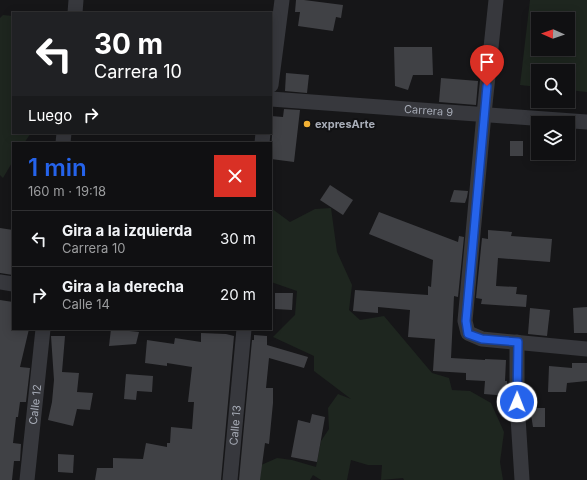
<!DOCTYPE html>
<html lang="es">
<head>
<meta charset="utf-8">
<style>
	body { margin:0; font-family:Inter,sans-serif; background:#19191b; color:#f1f3f6; height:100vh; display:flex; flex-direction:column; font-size:15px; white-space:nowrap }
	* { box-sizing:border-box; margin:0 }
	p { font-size:13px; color:#9c9d9f }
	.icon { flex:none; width:22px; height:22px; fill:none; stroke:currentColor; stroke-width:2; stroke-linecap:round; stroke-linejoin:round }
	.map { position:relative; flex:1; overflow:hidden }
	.panel { position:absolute; left:12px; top:142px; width:260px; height:188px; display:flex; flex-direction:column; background:#101012; border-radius:0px; box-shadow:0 2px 10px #0003,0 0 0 1px #303032 }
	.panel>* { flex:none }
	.banner { position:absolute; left:12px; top:12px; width:260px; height:122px; border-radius:0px; box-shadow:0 2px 10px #0003,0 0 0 1px #303032; background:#202124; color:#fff; overflow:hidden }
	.needle { width:26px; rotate:272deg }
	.fabs { position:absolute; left:531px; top:12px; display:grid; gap:8px }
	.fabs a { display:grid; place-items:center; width:44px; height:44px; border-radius:0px; background:#101012; box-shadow:0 2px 10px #0003,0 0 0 1px #303032; font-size:20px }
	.pin { position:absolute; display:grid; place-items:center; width:34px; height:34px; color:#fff; margin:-41px -17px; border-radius:50% 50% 50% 0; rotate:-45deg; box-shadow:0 0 4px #0007 }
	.pin .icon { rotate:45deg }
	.me { position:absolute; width:44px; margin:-22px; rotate:1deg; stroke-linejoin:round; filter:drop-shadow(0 0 3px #0008) }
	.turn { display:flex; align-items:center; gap:14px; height:84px; padding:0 16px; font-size:18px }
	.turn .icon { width:52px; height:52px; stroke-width:2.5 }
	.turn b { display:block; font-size:28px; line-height:34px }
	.then { display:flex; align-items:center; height:38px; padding:0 16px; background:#0003; gap:8px; font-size:15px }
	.round { display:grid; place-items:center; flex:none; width:42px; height:42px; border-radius:0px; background:#19191b }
	.summary { display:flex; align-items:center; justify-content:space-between; height:68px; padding:0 16px }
	h1 { font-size:24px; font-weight:600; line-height:30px; color:#2563eb }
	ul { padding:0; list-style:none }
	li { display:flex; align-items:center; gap:12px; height:56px; padding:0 16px; border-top:1px solid #303032 }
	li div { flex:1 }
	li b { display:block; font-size:15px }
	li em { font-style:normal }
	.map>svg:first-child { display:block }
	.green { fill:#1e261f; fill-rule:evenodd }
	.building { fill:#404145 }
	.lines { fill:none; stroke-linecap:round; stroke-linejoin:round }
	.minor { stroke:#37383d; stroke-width:15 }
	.route-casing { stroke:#184099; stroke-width:10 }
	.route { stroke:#2563eb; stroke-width:7 }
	.poi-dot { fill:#f2b134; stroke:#111113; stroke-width:1.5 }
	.labels { text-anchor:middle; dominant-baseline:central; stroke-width:4; stroke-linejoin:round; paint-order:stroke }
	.street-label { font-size:11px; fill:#a8adb8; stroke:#111113 }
	.poi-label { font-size:11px; font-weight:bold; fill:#a8adb8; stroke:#111113; text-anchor:start }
</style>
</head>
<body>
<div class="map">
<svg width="587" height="480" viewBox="0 0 587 480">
	<rect width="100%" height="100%" fill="#161618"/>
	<g class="green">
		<path d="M530 0H587V92L568 90V71H538V87L520 85ZM538 19H568V49H538Z"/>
		<polygon points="3,15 13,16 13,133 31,133 24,143 13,143 13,161 3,178 0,175 0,18"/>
		<polygon points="271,208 290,222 315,209 331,208 337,252 352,285 349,310 360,320 384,316 432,373 449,378 452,390 470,391 491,403 504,432 500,462 503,480 404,480 403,478 381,480 382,465 368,465 351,460 347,480 321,480 313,475 310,480 251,480 248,471 277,458 292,460 316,467 321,441 329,429 328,408 338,394 351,399 314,371 314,356 273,337 295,315 297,291 271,282"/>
	</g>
	<g class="building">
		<polygon points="296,0 304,0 343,5 341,18 336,17 333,31 298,26 300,12 295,12"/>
		<polygon points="394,47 432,47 433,75 413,75 408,90 395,86"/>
		<polygon points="286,73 309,75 307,93 285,91"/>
		<polygon points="441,78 478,81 476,105 439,102"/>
		<polygon points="284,109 300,110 294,162 271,159 272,134 271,116 283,117"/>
		<rect x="510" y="141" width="13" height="15"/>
		<polygon points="330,185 353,200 343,215 320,200"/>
		<polygon points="454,190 468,191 467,197 465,203 450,202"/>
		<polygon points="379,212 458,242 459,236 464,237 458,297 454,296 451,358 485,360 485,359 506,360 505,381 507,381 508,396 484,394 485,381 466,380 466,373 433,371 435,339 408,337 410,310 378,307 378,313 353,311 355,290 428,295 428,286 431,287 433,260 369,234"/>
		<polygon points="0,228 13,230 13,275 0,273"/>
		<polygon points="488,230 512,232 511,236 552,239 550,262 498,258 496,286 517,287 516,294 527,295 526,307 481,304 482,299 476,298 482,238 488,239"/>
		<polygon points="275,293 293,293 292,310 275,309"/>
		<polygon points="0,300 13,302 13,329 29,329 20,367 30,368 26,402 20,402 18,417 16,417 13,443 21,444 20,461 14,461 12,480 0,480"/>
		<polygon points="587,307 587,333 574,333 573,308"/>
		<polygon points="530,308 550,310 547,336 528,334"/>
		<polygon points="111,329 139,332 136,344 109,346"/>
		<polygon points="201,333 226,334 234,336 221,480 95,480 97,468 113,468 113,458 143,459 146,443 167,447 167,443 170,443 171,427 192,429 194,402 188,402 192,367 167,363 167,366 145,363 147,340 174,344 175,338 201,342"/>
		<polygon points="254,335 267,336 267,345 308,357 304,368 269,358 266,388 273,388 273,403 269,444 265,443 260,480 239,480 252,340 254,340"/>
		<polygon points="51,336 65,336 62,372 79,373 77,392 93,393 90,410 77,409 73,426 48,420 52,402 54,380"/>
		<polygon points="572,363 587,363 587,381 567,383 566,392 548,392 549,366 572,368"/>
		<polygon points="126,374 153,376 152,392 137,391 136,400 124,399"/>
		<polygon points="530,408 545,408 545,427 533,427"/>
		<polygon points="312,414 325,417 317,462 291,457 298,420 310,423"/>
		<polygon points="58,454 74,455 73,473 58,472"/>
	</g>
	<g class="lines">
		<g class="minor">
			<polyline points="496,0 484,114 465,321 468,333 482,339 587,349"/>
			<polyline points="75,13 76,0"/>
			<polyline points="271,85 282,0"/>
			<path id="s1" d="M271 99 587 122"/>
			<polyline points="63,143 64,133"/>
			<polyline points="262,143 263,133"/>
			<polyline points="0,282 13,284"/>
			<polyline points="517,342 517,402 522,480"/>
			<path id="s2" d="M27 480 43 329"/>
			<path id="s3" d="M230 480 244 329"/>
		</g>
	</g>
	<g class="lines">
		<g class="route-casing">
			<polyline id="route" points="487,86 466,321 468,334 482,339 518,342 517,402"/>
		</g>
		<use href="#route" class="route"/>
	</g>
	<circle class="poi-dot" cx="307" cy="124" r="4"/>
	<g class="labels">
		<g class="street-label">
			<text stroke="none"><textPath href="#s1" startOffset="158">Carrera 9</textPath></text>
			<text stroke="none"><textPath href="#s2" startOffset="76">Calle 12</textPath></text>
			<text stroke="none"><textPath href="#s3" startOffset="55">Calle 13</textPath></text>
		</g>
		<g class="poi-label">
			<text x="315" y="124">expresArte</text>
		</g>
	</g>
</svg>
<div class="fabs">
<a><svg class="needle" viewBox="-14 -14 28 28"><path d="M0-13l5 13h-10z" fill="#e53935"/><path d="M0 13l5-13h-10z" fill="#9c9d9f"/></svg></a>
<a><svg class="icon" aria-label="search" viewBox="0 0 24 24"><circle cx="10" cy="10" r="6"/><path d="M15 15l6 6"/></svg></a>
<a><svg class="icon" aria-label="layers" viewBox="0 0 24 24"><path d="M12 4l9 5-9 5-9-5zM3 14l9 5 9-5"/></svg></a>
</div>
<div class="pin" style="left:487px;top:86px;background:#d93025"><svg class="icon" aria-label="arrive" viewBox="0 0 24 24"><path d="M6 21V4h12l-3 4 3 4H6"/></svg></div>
<svg class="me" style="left:517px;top:402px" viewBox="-20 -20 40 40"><circle r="17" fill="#2563eb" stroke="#fff" stroke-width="3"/><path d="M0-11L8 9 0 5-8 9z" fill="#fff"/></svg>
<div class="banner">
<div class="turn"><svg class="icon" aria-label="left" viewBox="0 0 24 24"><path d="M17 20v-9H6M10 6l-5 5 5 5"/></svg><div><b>30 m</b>Carrera 10</div></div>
<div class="then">Luego<svg class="icon" aria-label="right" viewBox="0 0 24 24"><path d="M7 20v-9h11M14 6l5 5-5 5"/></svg></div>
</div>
<section class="panel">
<div class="summary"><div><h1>1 min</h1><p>160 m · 19:18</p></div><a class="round" style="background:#d93025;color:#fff"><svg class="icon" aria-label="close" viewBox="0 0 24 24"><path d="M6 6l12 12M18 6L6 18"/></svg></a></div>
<ul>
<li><svg class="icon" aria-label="left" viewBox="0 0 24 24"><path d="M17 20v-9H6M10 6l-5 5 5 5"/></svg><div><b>Gira a la izquierda</b><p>Carrera 10</p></div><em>30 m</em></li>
<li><svg class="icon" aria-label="right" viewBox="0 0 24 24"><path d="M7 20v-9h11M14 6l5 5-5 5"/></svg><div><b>Gira a la derecha</b><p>Calle 14</p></div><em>20 m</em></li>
</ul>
</section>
</div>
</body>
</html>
